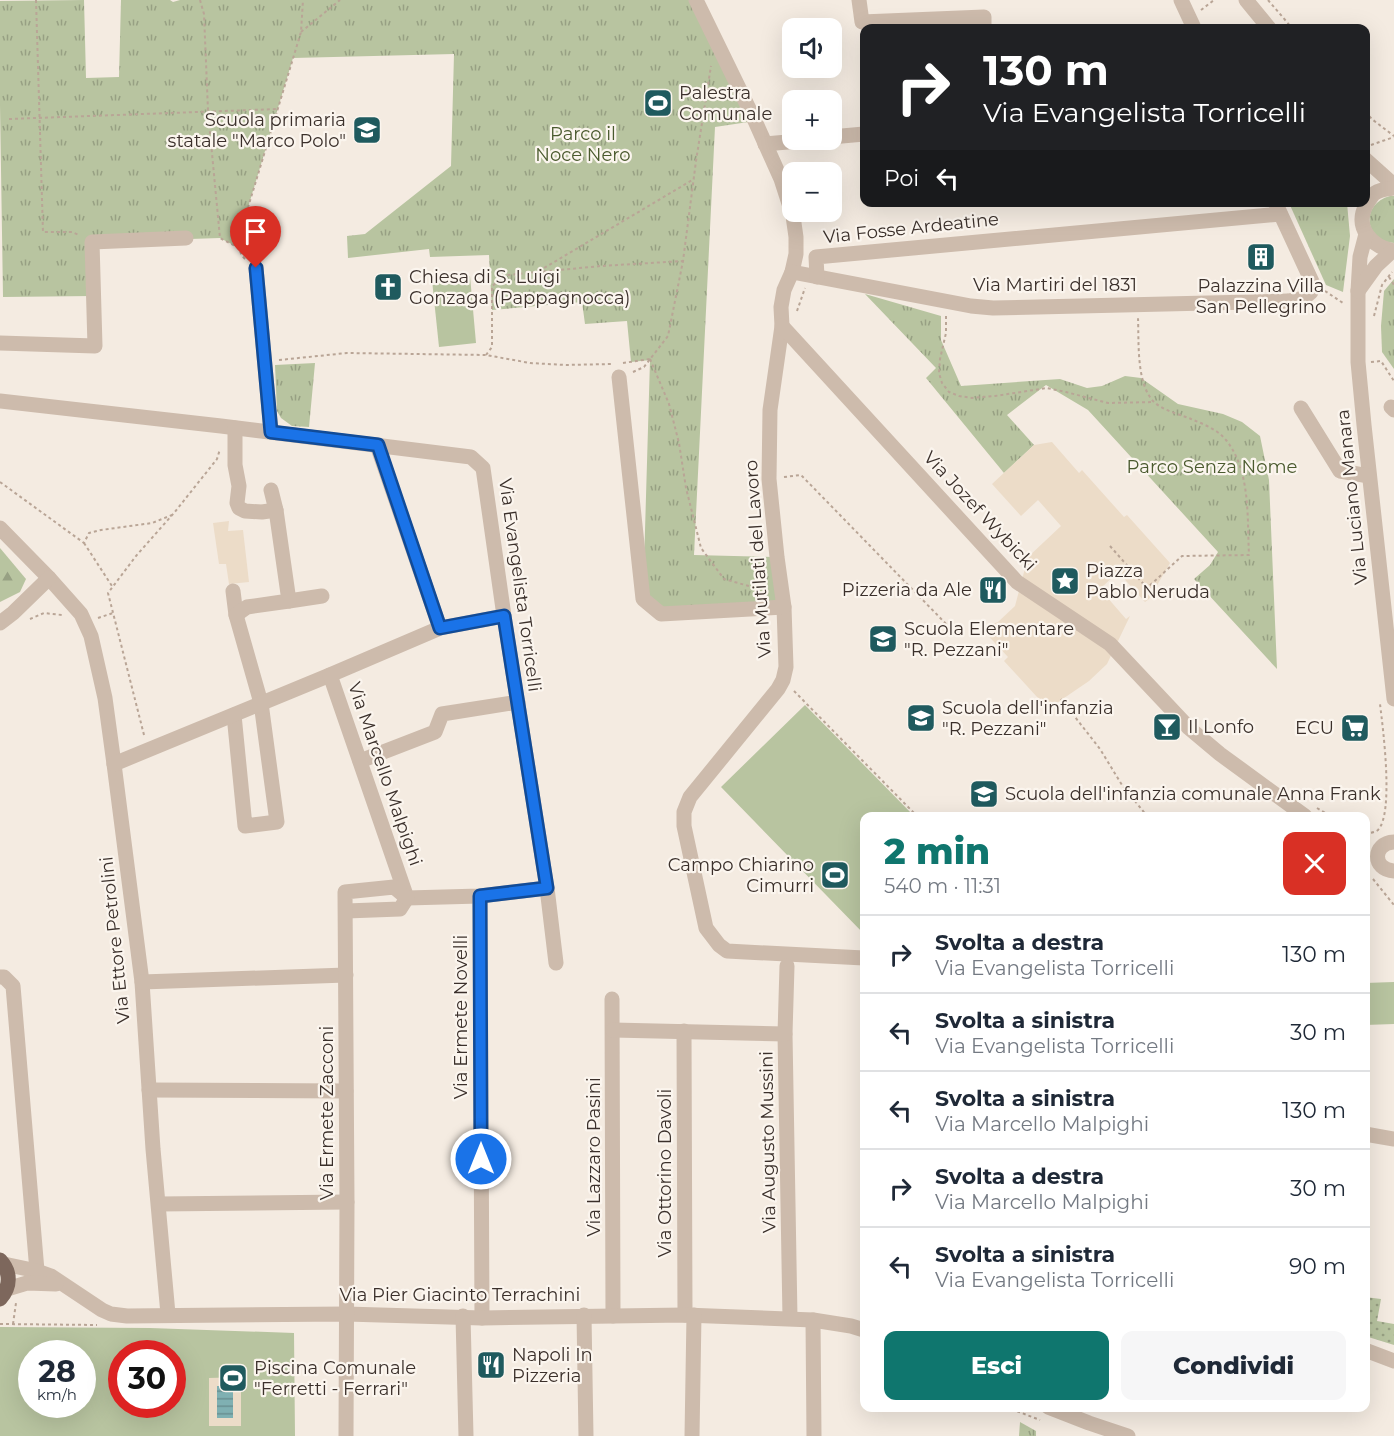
<!DOCTYPE html>
<html lang="it">
<head>
<meta charset="utf-8">
<style>
	body { margin:0; font-family:Montserrat,sans-serif; background:#f6f6f7; color:#1f2937; height:100vh; display:flex; flex-direction:column; font-size:22px; white-space:nowrap }
	* { box-sizing:border-box; margin:0 }
	p { font-size:20px; color:#747a83 }
	.icon { flex:none; width:33px; height:33px; fill:none; stroke:currentColor; stroke-width:2; stroke-linecap:round; stroke-linejoin:round }
	.map { position:relative; flex:1; overflow:hidden }
	.side { position:absolute; left:860px; top:812px; width:510px; height:600px; display:flex; flex-direction:column; background:#fff; border-radius:12px; box-shadow:0 6px 24px #0002 }
	.side>* { flex:none }
	.guide { position:absolute; left:860px; top:24px; width:510px; height:183px; border-radius:12px; box-shadow:0 6px 24px #0002; background:#202124; color:#fff; overflow:hidden }
	.fabs { position:absolute; left:782px; top:18px; display:grid; gap:12px }
	.fabs a { display:grid; place-items:center; width:60px; height:60px; border-radius:12px; background:#fff; box-shadow:0 6px 24px #0002; font-size:30px }
	.speed { position:absolute; left:18px; top:1340px; display:flex; gap:12px; font-size:30px; font-weight:700; text-align:center }
	.speed>* { display:grid; place-content:center; width:78px; height:78px; border-radius:50%; background:#fff; box-shadow:0 6px 24px #0002; line-height:1 }
	.speed small { font-size:15px; font-weight:400 }
	.speed .limit { border:9px solid #d22; background:#fff; color:#111 }
	.pin { position:absolute; display:grid; place-items:center; width:51px; height:51px; color:#fff; margin:-62px -26px; border-radius:50% 50% 50% 0; rotate:-45deg; box-shadow:0 0 6px #0007 }
	.pin .icon { rotate:45deg }
	.me { position:absolute; width:66px; margin:-33px; rotate:0deg; stroke-linejoin:round; filter:drop-shadow(0 0 4px #0008) }
	.turn { display:flex; align-items:center; gap:21px; height:126px; padding:0 24px; font-size:27px }
	.turn .icon { width:78px; height:78px; stroke-width:2.5 }
	.turn b { display:block; font-size:42px; line-height:51px }
	.then { display:flex; align-items:center; height:57px; padding:0 24px; background:#0003; gap:12px; font-size:22px }
	.round { display:grid; place-items:center; flex:none; width:63px; height:63px; border-radius:12px; background:#f6f6f7 }
	.head { display:flex; align-items:center; justify-content:space-between; height:102px; padding:0 24px }
	h1 { font-size:36px; font-weight:800; line-height:45px; color:#0f766e }
	.primary-button { display:flex; gap:12px; margin-top:auto; padding:12px 24px }
	.primary-button a { flex:1; height:69px; border-radius:12px; background:#0f766e; color:#fff; font-size:24px; font-weight:800; line-height:69px; text-align:center }
	.primary-button a+a { background:#f6f6f7; color:#1f2937 }
	ul { padding:0; list-style:none }
	li { display:flex; align-items:center; gap:18px; height:78px; padding:0 24px; border-top:2px solid #e0e1e3 }
	li div { flex:1 }
	li b { display:block; font-size:22px }
	li em { font-style:normal }
	.map>svg:first-child { display:block }
	.grass { fill:url(#grass-tufts) }
	.forest { fill:url(#forest-firs) }
	.garden { fill:url(#garden-dots) }
	.pitch { fill:#b8c4a0; fill-rule:evenodd }
	.plaza { fill:#ecdcc8 }
	.water { fill:url(#water-rules) }
	.lines { fill:none; stroke-linecap:round; stroke-linejoin:round }
	.path { stroke:#b9a596; stroke-width:2; stroke-dasharray:3 3; stroke-linecap:butt }
	.minor { stroke:#cdbbac; stroke-width:15 }
	.major { stroke:#7d675c; stroke-width:15 }
	.route-casing { stroke:#114b97; stroke-width:15 }
	.route { stroke:#1a73e8; stroke-width:10 }
	.labels { text-anchor:middle; dominant-baseline:central; stroke-width:4.5; stroke-linejoin:round; paint-order:stroke }
	.poi-label { font-size:18px; fill:#3b302b; stroke:#fbf5ee; text-anchor:start }
	.park-label { font-size:18px; fill:#4a5a2e; stroke:#fbf5ee }
	.street-label { font-size:18px; fill:#3b302b; stroke:#fbf5ee }
</style>
</head>
<body>
<div class="map">
<svg width="1394" height="1436" viewBox="0 0 1394 1436">
	<defs>
		<pattern id="grass-tufts" width="24" height="20" patternUnits="userSpaceOnUse" patternTransform="scale(1.5)"><rect width="24" height="20" fill="#b8c4a0"/><path d="M3 7l-1-3M5 7V3M7 7l1-3M15 17l-1-3M17 17v-4M19 17l1-3" fill="none" stroke="#97a083"/></pattern>
		<pattern id="forest-firs" width="22" height="20" patternUnits="userSpaceOnUse" patternTransform="scale(1.5)"><rect width="22" height="20" fill="#b8c4a0"/><path d="M5 1l3.5 6h-7zM16 11l3.5 6h-7z" fill="#97a083"/></pattern>
		<pattern id="garden-dots" width="8" height="8" patternUnits="userSpaceOnUse" patternTransform="scale(1.5)"><rect width="8" height="8" fill="#b8c4a0"/><path d="M2 2h.1M6 6h.1" fill="none" stroke="#97a083" stroke-width="1.8" stroke-linecap="round"/></pattern>
		<pattern id="water-rules" width="6" height="5" patternUnits="userSpaceOnUse" patternTransform="scale(1.5)"><rect width="6" height="5" fill="#7fb0b2"/><path d="M0 2.5h6" fill="none" stroke="#699091"/></pattern>
	</defs>
	<rect width="100%" height="100%" fill="#f4ebe1"/>
	<g class="grass">
		<polygon points="84,0 86,78 119,77 121,0 170,0 173,2 180,0 696,0 755,121 715,127 694,555 777,557 784,607 661,614 643,599 650,360 631,362 627,321 585,324 582,302 492,310 489,255 430,257 429,249 348,258 347,236 365,234 451,166 454,54 293,58 240,234 239,248 220,238 100,242 93,296 3,297 0,105 0,1"/>
		<path d="M1390 196H1394V243C1364 241 1360 204 1390 196Z"/>
		<polygon points="1289,203 1347,203 1350,236 1343,292 1326,285"/>
		<polygon points="1394,279 1394,369 1382,352 1381,326 1384,291"/>
		<polygon points="865,294 941,316 941,340 961,386 1060,379 1087,388 1102,386 1125,376 1141,378 1178,404 1223,414 1242,422 1260,436 1269,480 1277,669 1194,579 1210,565 1218,552 1088,410 1046,385 1007,415 1034,445 1004,473 926,378 936,368"/>
		<polygon points="315,363 309,427 292,426 281,418 277,411 275,365"/>
		<polygon points="1020,1422 1036,1431 1036,1436 1019,1436"/>
	</g>
	<polygon class="forest" points="0,548 26,579 20,592 0,602"/>
	<polygon class="garden" points="1365,1297 1381,1299 1377,1321 1394,1324 1394,1345 1365,1336"/>
	<g class="pitch">
		<polygon points="470,276 476,343 439,347 432,280"/>
		<polygon points="805,705 914,816 864,816 864,934 721,787"/>
		<polygon points="1394,982 1394,1024 1365,1025 1365,983"/>
		<path d="M0 1327 150 1328 294 1333 295 1436H0ZM32 1353H82V1404H32ZM122 1353H172V1404H122Z"/>
	</g>
	<g class="plaza">
		<polygon points="1052,442 1079,473 1082,470 1124,517 1127,515 1170,563 1149,599 1145,602 1118,572 1100,589 1126,619 1130,616 1107,664 1089,681 1048,709 1004,661 1008,657 981,628 998,622 1015,606 1028,557 1061,526 1038,500 1021,516 992,484 1034,445"/>
		<polygon points="229,521 228,531 243,530 249,582 229,584 226,564 219,564 213,523"/>
		<polygon points="241,1377 241,1426 209,1426 209,1378"/>
	</g>
	<rect class="water" x="217" y="1386" width="16" height="32"/>
	<g class="lines">
		<g class="path">
			<polyline points="36,0 43,232 72,232 79,235"/>
			<polyline points="200,0 204,14 208,111 220,238 239,248"/>
			<polyline points="1268,0 1292,28"/>
			<polyline points="1201,10 1214,0"/>
			<polyline points="301,32 340,0"/>
			<polyline points="1365,112 1373,120 1394,136"/>
			<polyline points="9,119 278,109"/>
			<polyline points="1371,145 1394,137"/>
			<path d="M245 259C238 252 238 243 240 234L301 32 303 0"/>
			<polyline points="539,271 694,179"/>
			<polyline points="1389,277 1394,285"/>
			<polyline points="1325,291 1343,303"/>
			<polyline points="797,311 805,288"/>
			<polyline points="946,316 946,333 940,359 939,373 942,383 949,392 959,396 972,398 995,396 1047,388 1066,392 1108,403 1154,402"/>
			<polyline points="1374,316 1382,285 1392,272"/>
			<polyline points="486,355 492,347 492,286 507,275 601,266 683,261"/>
			<polyline points="650,359 669,404 679,443 686,488 701,548 724,579 763,590 766,592"/>
			<polyline points="279,360 347,353 486,355 530,363 566,365 611,364"/>
			<polyline points="1371,362 1381,361 1394,381"/>
			<polyline points="623,363 650,359"/>
			<polyline points="633,372 644,367 668,336 683,261 696,161 711,66"/>
			<polyline points="784,477 801,475 951,629"/>
			<polyline points="0,482 84,543 89,533 101,530 152,523 172,515"/>
			<polyline points="84,543 112,586"/>
			<path d="M1110 546 1147 588 1182 556 1249 555C1247 518 1251 471 1226 440 1217 429 1203 424 1191 419 1179 414 1164 411 1154 402 1136 384 1139 342 1138 318"/>
			<polyline points="98,618 113,613"/>
			<polyline points="30,619 44,613 62,615"/>
			<polyline points="794,691 917,816"/>
			<polyline points="1061,699 1100,749 1122,785 1147,816"/>
			<polyline points="144,735 108,593 136,556 174,513 217,459 220,449"/>
			<polyline points="1317,808 1330,816"/>
			<path d="M1365 833C1369 833 1374 833 1378 830 1394 813 1383 729 1380 704"/>
			<polyline points="1373,879 1394,905"/>
			<polyline points="0,1324 97,1325"/>
			<polyline points="13,1324 16,1303"/>
			<polyline points="1006,1407 1040,1420"/>
		</g>
		<g class="minor">
			<polyline points="696,0 755,121 781,179 793,216 796,237 796,254 792,272 784,290 781,307 782,326 770,410 769,479 777,557 784,607 786,667 783,680 778,689 690,797 684,812 684,826 706,928 719,945 727,951 864,958"/>
			<polyline points="859,0 862,22 984,17 984,28"/>
			<polyline points="1181,0 1194,28"/>
			<polyline points="1246,0 1269,28"/>
			<polyline points="831,137 864,134"/>
			<polyline points="765,144 810,140"/>
			<polyline points="1365,159 1394,185"/>
			<path d="M1394 188C1387 189 1381 189 1375 193 1371 196 1369 201 1366 205 1354 228 1372 247 1394 251"/>
			<polyline points="1366,234 1360,257 1358,291 1358,362 1364,425 1394,699"/>
			<polyline points="256,268 271,432"/>
			<polyline points="792,272 971,306 993,308 1288,301 1304,298 1311,292 1313,284 1275,202"/>
			<polyline points="817,277 816,257 1280,214"/>
			<polyline points="1358,291 1376,266 1392,251"/>
			<polyline points="782,326 1017,582 1110,644 1189,728 1220,754 1305,816"/>
			<polyline points="0,343 95,346 92,242 186,238"/>
			<polyline points="619,377 643,599 661,614 784,607"/>
			<polyline points="0,401 221,426 471,457 483,468 504,616 547,888 556,963"/>
			<polyline points="1391,407 1394,410"/>
			<polyline points="1301,408 1340,471 1369,476"/>
			<polyline points="235,428 235,465 239,486 237,503 239,508 245,511 262,512 276,510"/>
			<polyline points="377,445 440,628"/>
			<polyline points="0,528 49,578 81,614 91,636 105,698 114,764 142,982 153,1149 168,1314"/>
			<polyline points="233,591 236,615 261,703 277,822 245,826 234,715"/>
			<polyline points="289,601 322,596"/>
			<polyline points="236,615 247,607 289,601 276,510 271,490"/>
			<polyline points="0,623 13,613 49,578"/>
			<polyline points="360,761 435,732 442,714 518,702"/>
			<polyline points="114,764 330,675"/>
			<path d="M1394 842C1372 843 1372 870 1394 871"/>
			<polyline points="480,896 482,1318"/>
			<polyline points="407,898 330,675 440,628 504,616"/>
			<polyline points="407,898 480,896 547,888"/>
			<polyline points="346,911 400,909 407,898"/>
			<polyline points="787,966 785,1034 790,1318"/>
			<polyline points="0,977 4,977 13,986 37,1271"/>
			<polyline points="142,982 346,975"/>
			<polyline points="612,999 613,1316"/>
			<polyline points="613,1030 785,1034"/>
			<polyline points="684,1031 685,1315"/>
			<polyline points="149,1090 346,1091"/>
			<polyline points="1365,1134 1394,1139"/>
			<polyline points="159,1204 347,1202"/>
			<polyline points="4,1264 37,1271 51,1276 102,1310 111,1314 127,1316 346,1314 482,1318 685,1315 813,1320 851,1326 864,1330"/>
			<polyline points="7,1289 27,1283 56,1284"/>
			<polyline points="584,1315 586,1436"/>
			<polyline points="463,1316 466,1436"/>
			<polyline points="813,1320 814,1436"/>
			<polyline points="1365,1350 1394,1361"/>
			<polyline points="1048,1407 1089,1423 1128,1436"/>
			<polyline points="346,1436 347,1202 345,892 394,887 407,898"/>
			<polyline points="692,1436 694,1315"/>
		</g>
		<path class="major" d="M0 1260C11 1272 11 1286 0 1299"/>
	</g>
	<g class="lines">
		<g class="route-casing">
			<polyline id="route" points="256,268 271,432 378,445 440,628 504,616 547,888 480,896 481,1159"/>
		</g>
		<use href="#route" class="route"/>
	</g>
	<defs>
		<g id="stadium-square" transform="scale(1.5)"><rect x="-9" y="-9" width="18" height="18" rx="4" fill="#1f5a5e" stroke="#fbf5ee"/><path d="M0-5a6.5 5 0 1 0 0 10a6.5 5 0 1 0 0-10ZM-3.5-1.8h7v3.6h-7Z" fill="#fff"/></g>
		<g id="school-square" transform="scale(1.5)"><rect x="-9" y="-9" width="18" height="18" rx="4" fill="#1f5a5e" stroke="#fbf5ee"/><path d="M0-5L7-2L0 1L-7-2ZM-4 1L0 2.5L4 1V4Q0 6-4 4Z" fill="#fff"/></g>
		<g id="building-square" transform="scale(1.5)"><rect x="-9" y="-9" width="18" height="18" rx="4" fill="#1f5a5e" stroke="#fbf5ee"/><path d="M-4-6H4V6H1V3H-1V6H-4ZM-2.5-4.3h1.7v1.8h-1.7ZM.8-4.3h1.7v1.8H.8ZM-2.5-1h1.7V.8h-1.7ZM.8-1h1.7V.8H.8Z" fill="#fff"/></g>
		<g id="church-square" transform="scale(1.5)"><rect x="-9" y="-9" width="18" height="18" rx="4" fill="#1f5a5e" stroke="#fbf5ee"/><path d="M-1.2-6h2.4v3.5h3.3v2.4h-3.3V6h-2.4V-.1h-3.3v-2.4h3.3Z" fill="#fff"/></g>
		<g id="sight-square" transform="scale(1.5)"><rect x="-9" y="-9" width="18" height="18" rx="4" fill="#1f5a5e" stroke="#fbf5ee"/><path d="M0-6L1.8-2.2L6-1.7L2.9 1.2L3.7 5.4L0 3.3L-3.7 5.4L-2.9 1.2L-6-1.7L-1.8-2.2Z" fill="#fff"/></g>
		<g id="restaurant-square" transform="scale(1.5)"><rect x="-9" y="-9" width="18" height="18" rx="4" fill="#1f5a5e" stroke="#fbf5ee"/><path d="M-5-6h1v4h1v-4h1v4h1v-4h1v5L-1.5 .5V6h-2V.5L-5-1ZM5-6V6H3V1.5H1.5Q1.5-4 5-6Z" fill="#fff"/></g>
		<g id="bar-square" transform="scale(1.5)"><rect x="-9" y="-9" width="18" height="18" rx="4" fill="#1f5a5e" stroke="#fbf5ee"/><path d="M-6-5H6L.8 .8V4.5H3.5V6h-7V4.5H-.8V.8Z" fill="#fff"/></g>
		<g id="supermarket-square" transform="scale(1.5)"><rect x="-9" y="-9" width="18" height="18" rx="4" fill="#1f5a5e" stroke="#fbf5ee"/><path d="M-6-5.5h2.5l.6 2H6L4.5 2H-2.5L-4.4-4H-6ZM-1.5 3.2a1.3 1.3 0 1 0 .1 0ZM3 3.2a1.3 1.3 0 1 0 .1 0Z" fill="#fff"/></g>
	</defs>
	<g fill-rule="evenodd">
		<use href="#stadium-square" x="658" y="103"/>
		<use href="#school-square" x="367" y="130"/>
		<use href="#building-square" x="1261" y="257"/>
		<use href="#church-square" x="388" y="287"/>
		<use href="#sight-square" x="1065" y="581"/>
		<use href="#restaurant-square" x="993" y="590"/>
		<use href="#school-square" x="883" y="639"/>
		<use href="#school-square" x="921" y="718"/>
		<use href="#bar-square" x="1167" y="727"/>
		<use href="#supermarket-square" x="1355" y="728"/>
		<use href="#school-square" x="984" y="794"/>
		<use href="#stadium-square" x="835" y="875"/>
		<use href="#restaurant-square" x="491" y="1365"/>
		<use href="#stadium-square" x="233" y="1378"/>
	</g>
	<g class="labels">
		<g class="poi-label">
			<text x="679" y="93">Palestra<tspan x="679" dy="21">Comunale</tspan></text>
			<text x="346" y="120" text-anchor="end">Scuola primaria<tspan x="346" dy="21">statale "Marco Polo"</tspan></text>
			<text x="409" y="277">Chiesa di S. Luigi<tspan x="409" dy="21">Gonzaga (Pappagnocca)</tspan></text>
			<text x="1261" y="286" text-anchor="middle">Palazzina Villa<tspan x="1261" dy="21">San Pellegrino</tspan></text>
			<text x="1086" y="571">Piazza<tspan x="1086" dy="21">Pablo Neruda</tspan></text>
			<text x="972" y="590" text-anchor="end">Pizzeria da Ale</text>
			<text x="904" y="629">Scuola Elementare<tspan x="904" dy="21">"R. Pezzani"</tspan></text>
			<text x="942" y="708">Scuola dell'infanzia<tspan x="942" dy="21">"R. Pezzani"</tspan></text>
			<text x="1188" y="727">Il Lonfo</text>
			<text x="1334" y="728" text-anchor="end">ECU</text>
			<text x="1005" y="794">Scuola dell'infanzia comunale Anna Frank</text>
			<text x="814" y="865" text-anchor="end">Campo Chiarino<tspan x="814" dy="21">Cimurri</tspan></text>
			<text x="512" y="1355">Napoli In<tspan x="512" dy="21">Pizzeria</tspan></text>
			<text x="254" y="1368">Piscina Comunale<tspan x="254" dy="21">"Ferretti - Ferrari"</tspan></text>
		</g>
		<g class="park-label">
			<text x="583" y="134">Parco il<tspan x="583" dy="21">Noce Nero</tspan></text>
			<text x="1212" y="467">Parco Senza Nome</text>
		</g>
		<g class="street-label">
			<text transform="translate(911 228) rotate(-6)">Via Fosse Ardeatine</text>
			<text x="1055" y="285">Via Martiri del 1831</text>
			<text transform="translate(1352 497) rotate(-96)">Via Luciano Manara</text>
			<text transform="translate(980 511) rotate(47)">Via Jozef Wybicki</text>
			<text transform="translate(758 559) rotate(-94)">Via Mutilati del Lavoro</text>
			<text transform="translate(520 585) rotate(82)">Via Evangelista Torricelli</text>
			<text transform="translate(385 774) rotate(71)">Via Marcello Malpighi</text>
			<text transform="translate(115 940) rotate(-96)">Via Ettore Petrolini</text>
			<text transform="translate(461 1017) rotate(-90)">Via Ermete Novelli</text>
			<text transform="translate(327 1113) rotate(-90)">Via Ermete Zacconi</text>
			<text transform="translate(768 1142) rotate(-91)">Via Augusto Mussini</text>
			<text transform="translate(594 1157) rotate(-90)">Via Lazzaro Pasini</text>
			<text transform="translate(665 1173) rotate(-90)">Via Ottorino Davoli</text>
			<text x="460" y="1295">Via Pier Giacinto Terrachini</text>
		</g>
	</g>
</svg>
<div class="fabs">
<a><svg class="icon" aria-label="sound" viewBox="0 0 24 24"><path d="M4 9h4l5-4v14l-5-4H4zM17 9q2 3 0 6"/></svg></a>
<a>+</a>
<a>−</a>
</div>
<div class="speed"><div>28<small>km/h</small></div><div class="limit">30</div></div>
<div class="pin" style="left:256px;top:268px;background:#d93025"><svg class="icon" aria-label="arrive" viewBox="0 0 24 24"><path d="M6 21V4h12l-3 4 3 4H6"/></svg></div>
<svg class="me" style="left:481px;top:1159px" viewBox="-20 -20 40 40"><circle r="17" fill="#1a73e8" stroke="#fff" stroke-width="3"/><path d="M0-11L8 9 0 5-8 9z" fill="#fff"/></svg>
<div class="guide">
<div class="turn"><svg class="icon" aria-label="right" viewBox="0 0 24 24"><path d="M7 20v-9h11M14 6l5 5-5 5"/></svg><div><b>130 m</b>Via Evangelista Torricelli</div></div>
<div class="then">Poi<svg class="icon" aria-label="left" viewBox="0 0 24 24"><path d="M17 20v-9H6M10 6l-5 5 5 5"/></svg></div>
</div>
<section class="side">
<div class="head"><div><h1>2 min</h1><p>540 m · 11:31</p></div><a class="round" style="background:#d93025;color:#fff"><svg class="icon" aria-label="close" viewBox="0 0 24 24"><path d="M6 6l12 12M18 6L6 18"/></svg></a></div>
<ul>
<li><svg class="icon" aria-label="right" viewBox="0 0 24 24"><path d="M7 20v-9h11M14 6l5 5-5 5"/></svg><div><b>Svolta a destra</b><p>Via Evangelista Torricelli</p></div><em>130 m</em></li>
<li><svg class="icon" aria-label="left" viewBox="0 0 24 24"><path d="M17 20v-9H6M10 6l-5 5 5 5"/></svg><div><b>Svolta a sinistra</b><p>Via Evangelista Torricelli</p></div><em>30 m</em></li>
<li><svg class="icon" aria-label="left" viewBox="0 0 24 24"><path d="M17 20v-9H6M10 6l-5 5 5 5"/></svg><div><b>Svolta a sinistra</b><p>Via Marcello Malpighi</p></div><em>130 m</em></li>
<li><svg class="icon" aria-label="right" viewBox="0 0 24 24"><path d="M7 20v-9h11M14 6l5 5-5 5"/></svg><div><b>Svolta a destra</b><p>Via Marcello Malpighi</p></div><em>30 m</em></li>
<li><svg class="icon" aria-label="left" viewBox="0 0 24 24"><path d="M17 20v-9H6M10 6l-5 5 5 5"/></svg><div><b>Svolta a sinistra</b><p>Via Evangelista Torricelli</p></div><em>90 m</em></li>
</ul>
<div class="primary-button"><a>Esci</a><a>Condividi</a></div>
</section>
</div>
</body>
</html>
